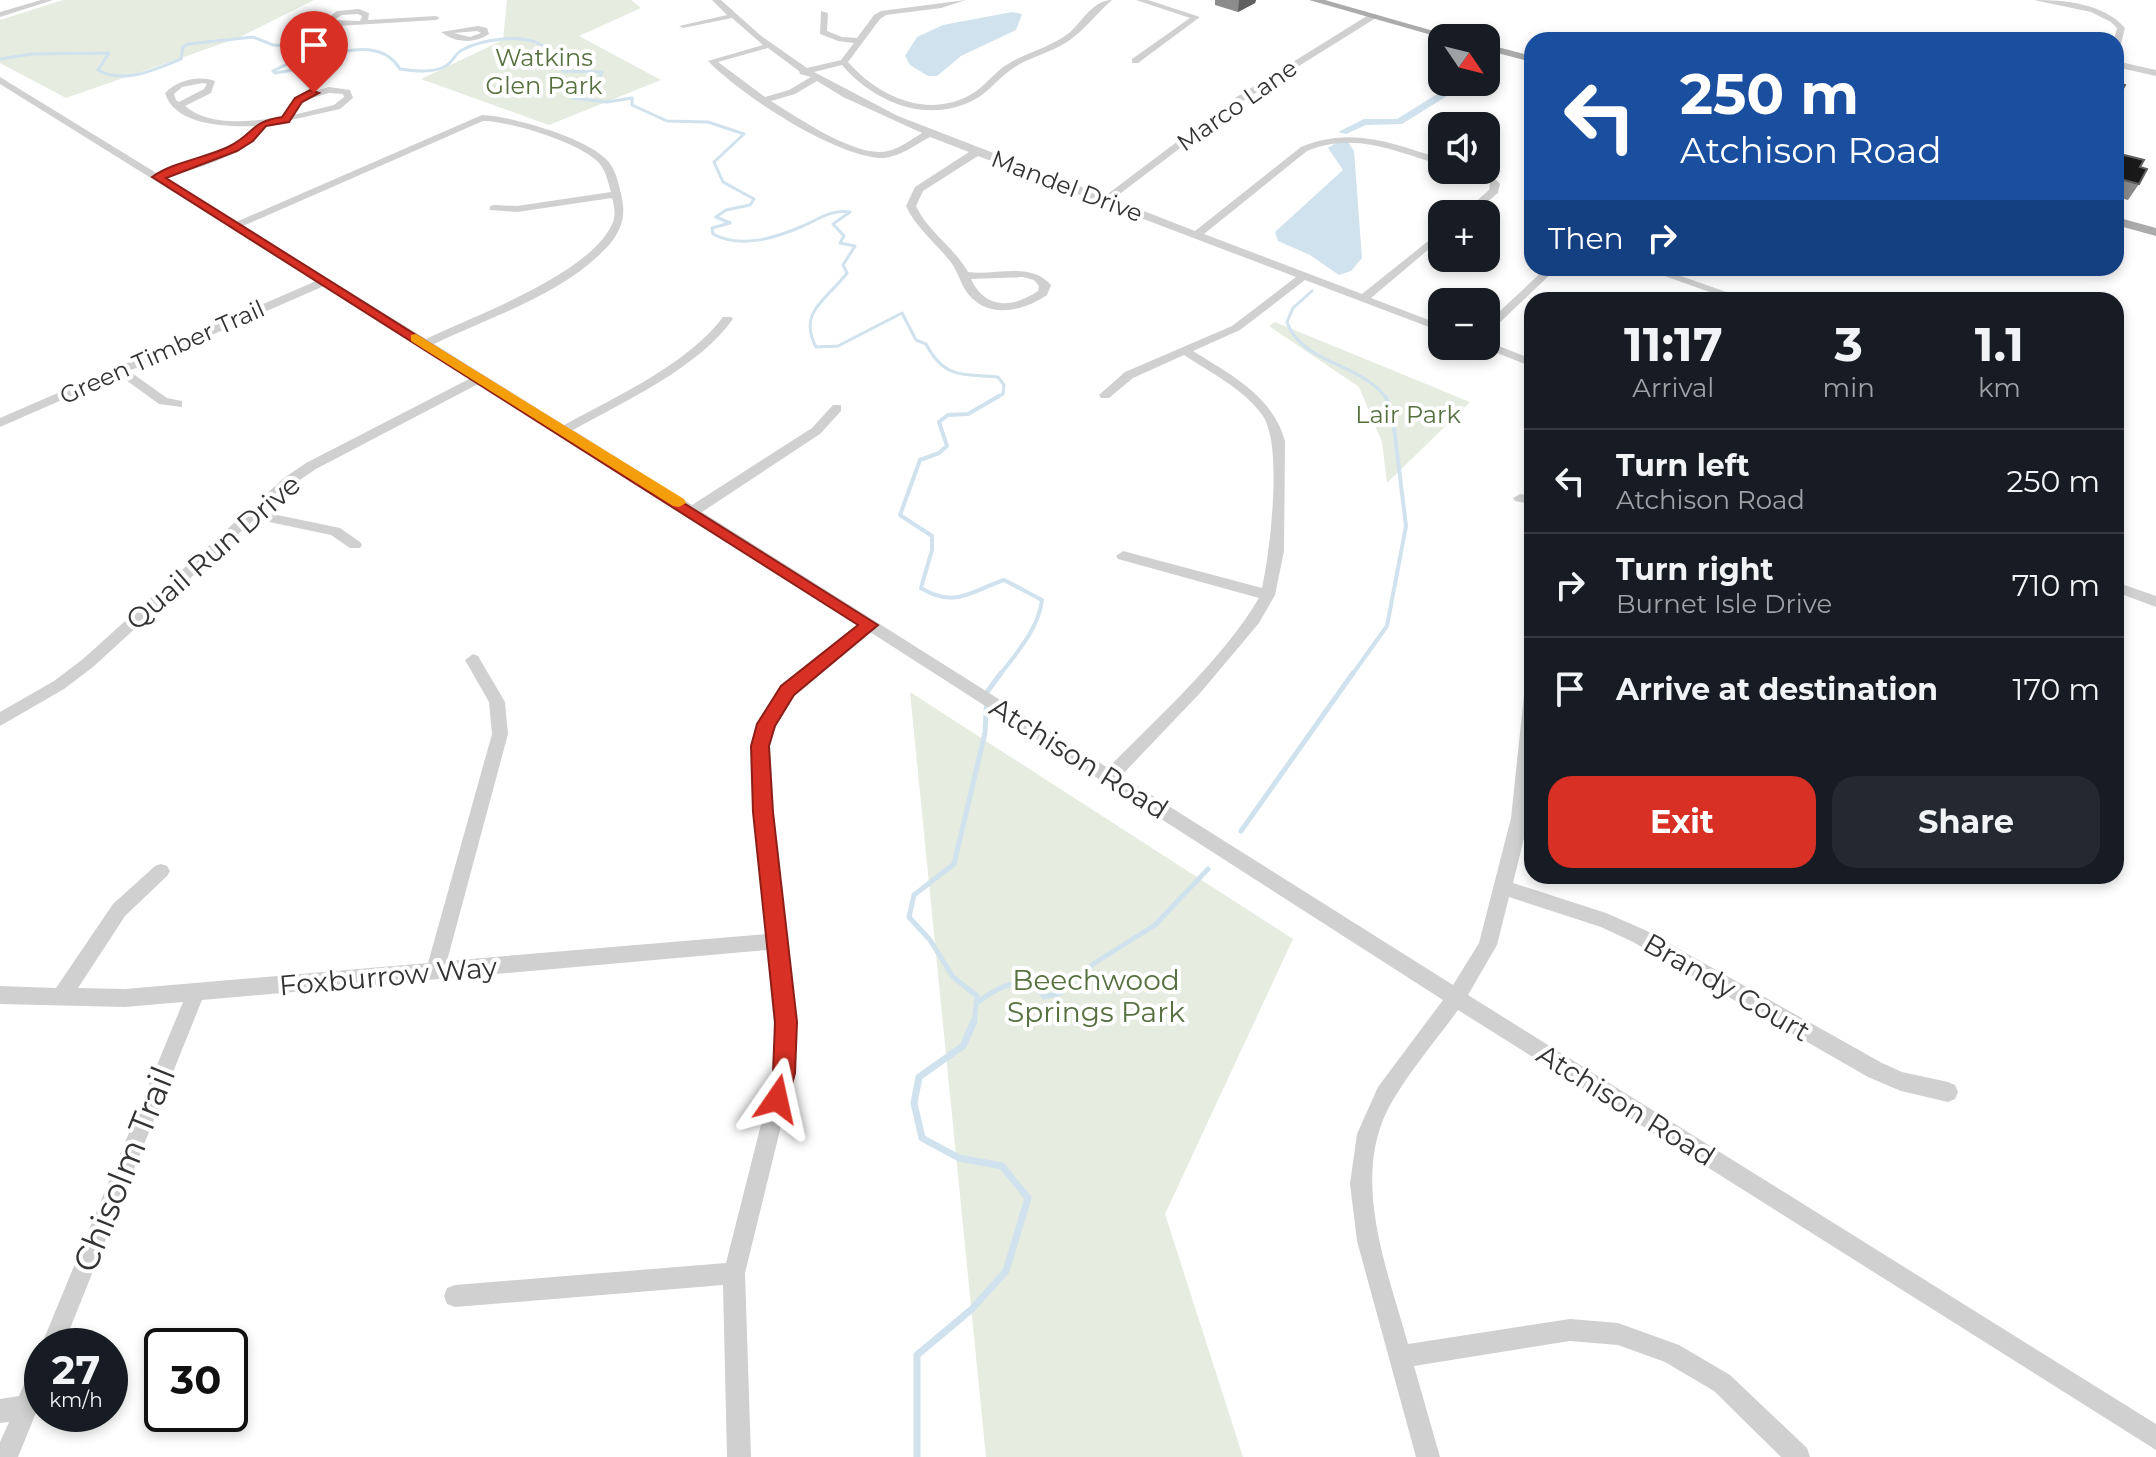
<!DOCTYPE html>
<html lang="en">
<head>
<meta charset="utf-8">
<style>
	body { margin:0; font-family:Montserrat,sans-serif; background:#242831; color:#f1f3f6; height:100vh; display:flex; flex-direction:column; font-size:30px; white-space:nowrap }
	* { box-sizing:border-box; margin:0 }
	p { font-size:26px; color:#9ea1a6 }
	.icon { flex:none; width:44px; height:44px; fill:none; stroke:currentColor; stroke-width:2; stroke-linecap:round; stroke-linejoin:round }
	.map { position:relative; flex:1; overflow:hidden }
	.sheet { position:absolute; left:1524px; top:292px; width:600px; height:592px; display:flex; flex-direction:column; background:#171b24; border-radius:24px; box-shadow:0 4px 12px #0003 }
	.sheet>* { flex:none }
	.banner { position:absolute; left:1524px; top:32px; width:600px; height:244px; border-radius:24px; box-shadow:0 4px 12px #0003; background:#1a4fa0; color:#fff; overflow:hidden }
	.needle { width:52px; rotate:125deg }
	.tools { position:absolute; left:1428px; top:24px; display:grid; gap:16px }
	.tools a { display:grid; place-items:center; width:72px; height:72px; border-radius:16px; background:#171b24; box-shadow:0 4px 12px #0003; font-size:40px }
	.speed { position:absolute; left:24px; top:1328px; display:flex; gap:16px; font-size:40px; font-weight:700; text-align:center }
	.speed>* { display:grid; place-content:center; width:104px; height:104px; border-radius:50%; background:#171b24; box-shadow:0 4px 12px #0003; line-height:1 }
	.speed small { font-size:20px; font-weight:400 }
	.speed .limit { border:4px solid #111; border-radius:12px; background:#fff; color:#111 }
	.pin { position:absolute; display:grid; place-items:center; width:68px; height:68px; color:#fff; margin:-82px -34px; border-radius:50% 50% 50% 0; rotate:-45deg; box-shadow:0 0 8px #0007 }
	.pin .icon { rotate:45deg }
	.me { position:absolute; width:88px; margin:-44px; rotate:11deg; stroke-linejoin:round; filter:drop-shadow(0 0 6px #0008) }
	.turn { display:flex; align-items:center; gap:28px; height:168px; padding:0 24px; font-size:36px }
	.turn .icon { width:104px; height:104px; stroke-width:2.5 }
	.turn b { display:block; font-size:56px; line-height:68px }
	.then { display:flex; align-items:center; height:76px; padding:0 24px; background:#0003; gap:16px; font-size:30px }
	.eta { display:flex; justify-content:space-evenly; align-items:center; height:136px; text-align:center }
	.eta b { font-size:48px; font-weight:700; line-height:56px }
	.primary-button { display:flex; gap:16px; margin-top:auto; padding:16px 24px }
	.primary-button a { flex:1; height:92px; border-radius:24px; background:#d93025; color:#fff; font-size:32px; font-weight:700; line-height:92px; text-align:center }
	.primary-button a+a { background:#242831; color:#f1f3f6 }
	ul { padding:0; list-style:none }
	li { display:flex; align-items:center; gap:24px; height:104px; padding:0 24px; border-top:2px solid #363941 }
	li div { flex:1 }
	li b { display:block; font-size:30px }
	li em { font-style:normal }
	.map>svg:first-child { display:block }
	.green { fill:#e6ecdf }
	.water { fill:#cfe2ee }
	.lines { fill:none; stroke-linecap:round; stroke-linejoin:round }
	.stream-far3 { stroke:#cfe2ee; stroke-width:3 }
	.stream-far2 { stroke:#cfe2ee; stroke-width:4 }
	.stream-far1 { stroke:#cfe2ee; stroke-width:5 }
	.stream { stroke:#cfe2ee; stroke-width:7 }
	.canal { fill:#cfe2ee; fill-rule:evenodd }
	.minor { fill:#d0d0d0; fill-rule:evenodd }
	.major { fill:#ababab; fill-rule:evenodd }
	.wall { fill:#8c8c8c }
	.shaded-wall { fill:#5f5f5f }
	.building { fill:#1a1a1a; stroke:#5f5f5f; stroke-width:2 }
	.route { fill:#d93025; stroke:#8d1f18; stroke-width:2 }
	.slow { fill:#f59e0b }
	.labels { text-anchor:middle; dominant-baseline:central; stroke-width:8; stroke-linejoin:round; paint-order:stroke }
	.far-park-label { font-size:24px; fill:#56703f; stroke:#fff }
	.far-street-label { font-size:24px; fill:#333; stroke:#fff }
	.street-label { font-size:28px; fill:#333; stroke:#fff }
	.park-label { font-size:28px; fill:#56703f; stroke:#fff }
	.near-street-label { font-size:34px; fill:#333; stroke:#fff }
</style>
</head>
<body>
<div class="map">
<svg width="2156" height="1457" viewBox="0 0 2156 1457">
	<rect width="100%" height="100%" fill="#fff"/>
	<g class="green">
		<polygon points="63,0 314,0 238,38 66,98 0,63 0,20"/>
		<polygon points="507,0 631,0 641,8 579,36 661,80 549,125 421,79 503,40"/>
		<polygon points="1275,322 1287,327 1470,402 1387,483 1382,442 1359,387 1269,326"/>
		<polygon points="910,692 1293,939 1165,1214 1243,1457 986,1457"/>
	</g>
	<g class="water">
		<polygon points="1012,12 1022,14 1016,30 961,56 937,76 928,76 910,65 905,56 917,37 943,25"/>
		<polygon points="1339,141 1348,142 1354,151 1362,258 1351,271 1339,275 1310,255 1278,241 1275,232 1343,170 1328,148"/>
	</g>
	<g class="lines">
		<g class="stream-far3">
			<path d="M0 59 32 54 109 53 98 70C124 85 156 69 181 59L183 47 188 44 253 37 273 45 313 47 304 56 273 71 275 73 324 65V57C350 48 384 42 400 69 414 71 431 73 444 67 453 63 454 54 462 50 482 39 524 33 543 46 552 52 556 63 563 71L602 72 599 79 582 84 570 93 572 98 607 102 632 98V105L667 121 708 122 744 134 714 162 723 182 754 199 750 205 726 210 716 217"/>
			<path d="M716 217 730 223 712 228 713 234C741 249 775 238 803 226 819 219 832 209 850 212L833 224 844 236 840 243 855 246 843 265 847 273C828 299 797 311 816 347L838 346 902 313 916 340 926 344C944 379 963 374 998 377L1004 385 1003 394 996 398"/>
			<path d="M1312 291 1293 308 1287 322C1301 364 1362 363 1386 398"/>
		</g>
		<g class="stream-far2">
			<path d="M999 396 968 414 948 415 939 422 947 446 939 453 920 460 900 515 932 536V550L921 588C955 609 971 591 1004 580L1042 600C1038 630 1017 652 1000 675"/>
			<polyline points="1352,675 1387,626 1406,526 1392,411 1385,396"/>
		</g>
		<g class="stream-far1">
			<polyline points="1241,831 1353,673"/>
			<path d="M977 1003C996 988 1011 981 1035 983L1044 997 1061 993 1093 964 1155 925 1208 869"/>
			<polyline points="974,1023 977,996 953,977 930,940 909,917 914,895 954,864 985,733 987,692 1001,673"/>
		</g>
		<polyline class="stream" points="917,1457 917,1355 972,1309 1006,1271 1028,1198 1002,1166 959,1158 922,1138 914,1103 919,1077 963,1046 974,1021"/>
		<g class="canal">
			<polygon points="1494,65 1498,68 1486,77 1486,70"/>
			<polygon points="1468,82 1478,82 1462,94 1447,96 1402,124 1366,125 1346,134 1338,132 1364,119 1397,119 1442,91 1457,90"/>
		</g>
		<g class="minor">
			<polygon points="41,0 53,0 0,17 0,12"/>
			<path d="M712 0H721L760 35 807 68 841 60 854 43 838 41 820 34 821 11 828 13 827 31 842 37 857 38 874 15 881 11 966 0 941 8 886 15 880 19 848 62C878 96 926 119 970 95 985 87 994 72 1008 64 1028 52 1051 47 1069 33 1083 21 1093 0 1112 0 1097 13 1084 31 1067 42 1050 53 1029 57 1012 69 1000 77 991 89 979 97 932 126 875 104 842 65L814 72 898 116 1105 196 1235 98 1370 14H1376V18L1241 102 1113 199 1195 231 1301 147C1352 126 1392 143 1442 159V165C1396 152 1355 131 1307 151L1204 234 1362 294 1442 230V238L1371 298 1442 325V332L1305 280 1240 330 1193 351C1231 375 1272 395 1285 441L1284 551 1275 595 1259 623 1201 692 1121 776 1453 985 1479 943 1511 818 1524 695 1532 689V780L1529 818 1513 883 1606 913 1645 930 1882 1063 1902 1072 1948 1082 1955 1085 1958 1092 1955 1099 1948 1102 1901 1091 1868 1077 1633 942 1601 927 1509 897 1497 945 1468 995 2156 1424V1450L1458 1010C1437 1039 1412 1068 1393 1100 1348 1174 1387 1268 1408 1344L1570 1319 1618 1323 1679 1345 1730 1375 1807 1448 1810 1457H1781L1714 1391 1665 1362 1618 1345 1570 1341 1414 1366 1440 1457H1416L1357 1241 1350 1184 1357 1134 1378 1087 1443 1000 870 632C817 672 771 698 767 770L796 1050 794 1073 745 1273 751 1457H727L723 1285 455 1307 447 1304 444 1296 447 1288 455 1285 726 1263 774 1073 776 1050 767 950 202 1000 63 1346H42V1350L41 1346 183 1002 125 1007 0 1004V986L56 988 113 904 155 866 161 864 167 866 170 871 167 876 125 916 78 988 125 989 428 963 492 734 489 702 465 660 473 654 478 656 505 702 508 734 447 961 766 934 751 770C755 695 804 666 859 625L480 383 316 469 294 484 263 512 340 528 360 542 362 545 360 548H350L331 535 255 519 93 667 64 689 0 726V712L54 681 83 659 284 478 306 463 471 378 324 286 129 371 167 398 182 401V407L159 404 119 375 0 427V418L316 281 0 84V77L158 174C192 163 233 155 256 126 227 127 175 126 165 93 178 80 198 75 215 81L211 93 185 106C207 125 241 122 268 119L273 122C262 128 255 140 244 147 220 163 191 169 165 178L236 222 482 115C512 116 587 138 607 160 616 170 618 182 621 194 626 214 623 229 609 245 565 294 492 316 434 344L564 425C615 397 688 364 723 317H731L733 319C698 368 625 401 573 430L692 505 812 428 833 405H841V411L820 434 702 512 1108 768C1158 717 1223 659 1259 598L1118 559 1116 556 1123 551 1262 588C1270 551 1283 447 1263 416 1244 389 1211 373 1184 355L1133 378 1109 398H1101L1099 395 1125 372 1232 326 1296 277 978 156 923 191 916 206C928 232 954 247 968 272 996 276 1030 261 1051 285L1047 295C1021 313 983 320 964 288 959 278 956 268 949 260 934 241 916 228 906 206L915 187 969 152 930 137C915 145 897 159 879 158 831 154 741 95 708 61L763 45 732 18 683 28 679 26 727 15ZM768 48 799 71 800 74 811 77 789 90 765 97 718 62ZM817 81 843 97 922 133C911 140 900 148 888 151 857 159 797 117 771 101L795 94ZM203 83 207 84 204 89 179 102 176 100 174 94 182 87ZM483 121C510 121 581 143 599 163 606 171 608 182 611 192L517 206 494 205 490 206V210L517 212 612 198C614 205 616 214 613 222 593 273 474 316 426 339L243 226ZM1023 277 1034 280 1039 286 1038 291C1013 308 985 310 971 279Z"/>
			<polygon points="1136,0 1148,0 1200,17 1138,63 1132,63 1132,59 1190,18"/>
			<path d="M2034 0C2065 0 2103 3 2125 28L2120 48 2116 51V40H2114L2117 28 2111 22 2091 12Z"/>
			<path d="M359 9 369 13 368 20 436 16 440 18 436 20 338 26 324 21 337 11ZM358 14 362 16 360 21 334 20 342 15Z"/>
			<path d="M478 26 487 28 489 34C474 44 456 43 441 32ZM477 31 481 33 470 37 454 33Z"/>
			<polygon points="2001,36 2014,38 2015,40 1998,40"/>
			<polygon points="2116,61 2156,70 2156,76 2116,67"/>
			<path d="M329 87 350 90 353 98 340 109 282 122 280 120 299 96ZM329 93 343 94 344 97 334 105 293 115 305 100Z"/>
			<path d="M1461 170C1476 170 1490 171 1500 184L1498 193 1473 214H1462L1489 190 1490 184 1487 180Z"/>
			<polygon points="1546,268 1557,268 1490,332 1486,333 1486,324"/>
			<polygon points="1642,268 1658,268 1749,300 1732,300"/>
			<polygon points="1886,268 1896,268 1889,274 1884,271"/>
			<polygon points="1486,341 1532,359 1532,367 1482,347 1486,346"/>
			<polygon points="1520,494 1532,496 1532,504 1515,501 1513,498"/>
			<polygon points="2116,582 2156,596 2156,607 2116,592"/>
			<polygon points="42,1357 42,1398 18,1457 0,1457 0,1442 9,1422 0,1423 0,1399 19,1396 34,1361"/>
		</g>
		<g class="major">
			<polygon points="1309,0 1325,0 1458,38 1442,38"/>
			<polygon points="1486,44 1532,56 1532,62 1486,50"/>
			<polygon points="2116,217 2156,228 2156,236 2116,225"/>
		</g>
	</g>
	<g class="wall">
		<polygon points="1215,0 1256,0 1255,3 1238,12 1215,5"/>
		<polygon points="2116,153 2140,167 2139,184 2128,200 2116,197"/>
	</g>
	<polygon class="shaded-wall" points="1239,0 1256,0 1255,3 1238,12"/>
	<g class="building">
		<polygon points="2116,82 2125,85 2119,95 2116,95"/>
		<polygon points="2116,153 2144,160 2140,167 2147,169 2139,184 2116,178"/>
	</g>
	<path class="route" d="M310 90 319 93 302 102 289 122 266 126 253 141 237 151 166 178 878 625 794 695 775 726 769 746 773 812 797 1022 795 1073 786 1107 777 1110 769 1107 766 1099 773 1073 775 1022 753 812 751 746 757 724 781 686 858 625 152 177C173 162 205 158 228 147 255 134 249 122 282 117L295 98Z"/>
	<polygon class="slow" points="416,334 684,499 686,503 679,507 673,506 411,341 411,335"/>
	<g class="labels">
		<g class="far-park-label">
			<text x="544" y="57">Watkins<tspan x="544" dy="28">Glen Park</tspan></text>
			<text x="1408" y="414">Lair Park</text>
		</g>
		<g class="far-street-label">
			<text transform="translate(1237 105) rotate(-35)">Marco Lane</text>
			<text transform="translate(1067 186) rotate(21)">Mandel Drive</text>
			<text transform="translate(162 352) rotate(-24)">Green Timber Trail</text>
		</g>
		<g class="street-label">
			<text transform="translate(213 552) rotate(-41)">Quail Run Drive</text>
			<text transform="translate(1079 758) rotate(32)">Atchison Road</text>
			<text transform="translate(388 976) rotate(-5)">Foxburrow Way</text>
			<text transform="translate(1727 987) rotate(30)">Brandy Court</text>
			<text transform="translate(1626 1105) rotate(32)">Atchison Road</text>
		</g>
		<g class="park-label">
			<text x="1096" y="980">Beechwood<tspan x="1096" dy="32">Springs Park</tspan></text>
		</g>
		<g class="near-street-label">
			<text transform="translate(124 1169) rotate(-68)">Chisolm Trail</text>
		</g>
	</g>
</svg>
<div class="tools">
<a><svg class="needle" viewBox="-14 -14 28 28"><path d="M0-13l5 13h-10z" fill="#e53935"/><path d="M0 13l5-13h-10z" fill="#9ea1a6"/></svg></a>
<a><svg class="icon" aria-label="sound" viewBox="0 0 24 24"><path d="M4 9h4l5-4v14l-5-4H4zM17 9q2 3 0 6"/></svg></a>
<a>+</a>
<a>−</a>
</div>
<div class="speed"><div>27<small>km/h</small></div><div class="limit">30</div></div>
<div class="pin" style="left:314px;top:93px;background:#d93025"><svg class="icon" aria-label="arrive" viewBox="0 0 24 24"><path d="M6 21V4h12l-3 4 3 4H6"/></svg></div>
<svg class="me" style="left:777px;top:1099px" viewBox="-20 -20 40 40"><path d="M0-17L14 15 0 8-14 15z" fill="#d93025" stroke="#fff" stroke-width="4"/></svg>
<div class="banner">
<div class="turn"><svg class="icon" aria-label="left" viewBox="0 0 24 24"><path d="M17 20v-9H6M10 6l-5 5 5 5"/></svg><div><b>250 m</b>Atchison Road</div></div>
<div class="then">Then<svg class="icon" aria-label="right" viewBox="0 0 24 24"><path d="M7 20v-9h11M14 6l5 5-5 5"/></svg></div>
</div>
<section class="sheet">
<div class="eta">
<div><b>11:17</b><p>Arrival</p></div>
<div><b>3</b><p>min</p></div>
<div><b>1.1</b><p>km</p></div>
</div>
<ul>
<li><svg class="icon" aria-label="left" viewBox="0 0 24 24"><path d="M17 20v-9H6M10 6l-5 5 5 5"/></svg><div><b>Turn left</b><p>Atchison Road</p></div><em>250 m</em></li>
<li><svg class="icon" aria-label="right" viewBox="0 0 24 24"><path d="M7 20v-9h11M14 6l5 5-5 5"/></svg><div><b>Turn right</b><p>Burnet Isle Drive</p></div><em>710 m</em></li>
<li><svg class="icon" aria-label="arrive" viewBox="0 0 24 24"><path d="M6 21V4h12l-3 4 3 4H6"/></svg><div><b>Arrive at destination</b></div><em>170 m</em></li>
</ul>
<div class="primary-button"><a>Exit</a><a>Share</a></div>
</section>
</div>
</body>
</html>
